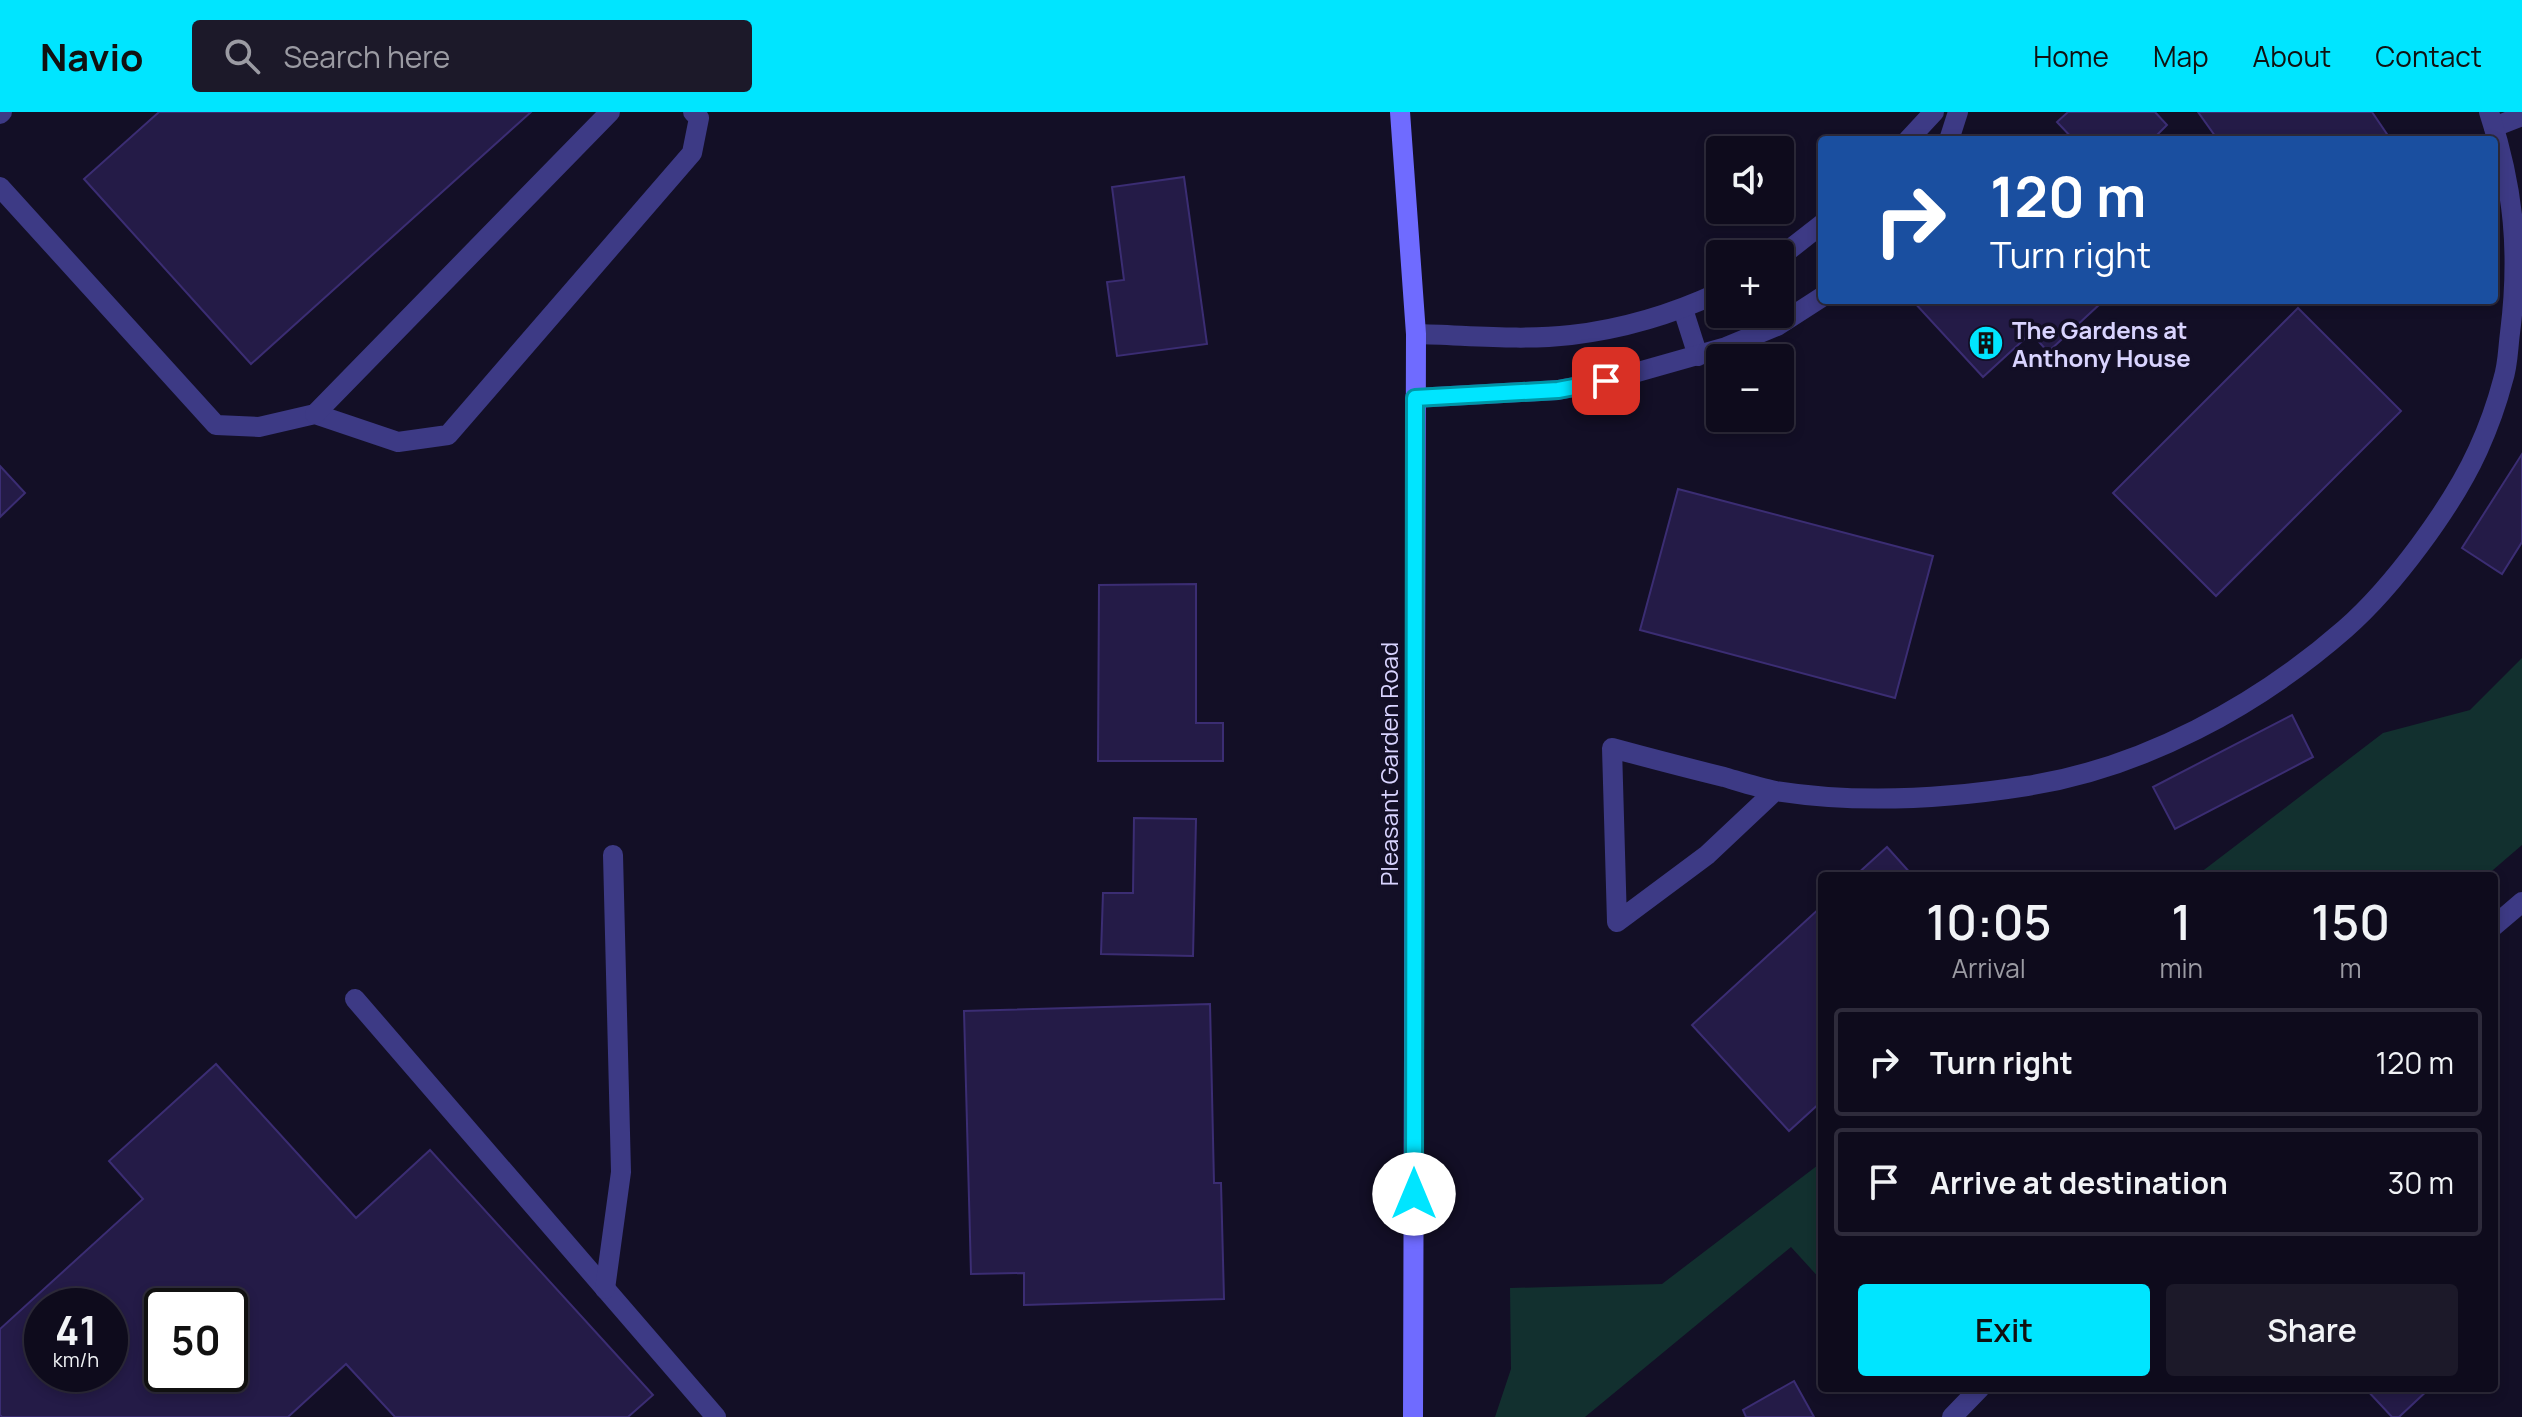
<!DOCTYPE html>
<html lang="en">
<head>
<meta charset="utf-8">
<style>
	body { margin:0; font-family:Manrope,sans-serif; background:#1c1929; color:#f1f3f6; height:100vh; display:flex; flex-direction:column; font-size:30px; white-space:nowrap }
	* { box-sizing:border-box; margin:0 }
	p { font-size:26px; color:#9b9ba3 }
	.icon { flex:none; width:44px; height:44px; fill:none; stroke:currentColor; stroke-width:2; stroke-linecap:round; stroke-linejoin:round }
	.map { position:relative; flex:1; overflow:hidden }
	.side { position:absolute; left:1818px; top:760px; width:680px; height:520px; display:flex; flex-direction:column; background:#0e0b1c; border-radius:8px; box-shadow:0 4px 12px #0003,0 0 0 2px #2e2b3b }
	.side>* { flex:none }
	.top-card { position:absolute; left:1818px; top:24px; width:680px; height:168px; border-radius:8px; box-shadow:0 4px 12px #0003,0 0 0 2px #2e2b3b; background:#1a4fa0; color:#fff; overflow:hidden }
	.controls { position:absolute; left:1706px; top:24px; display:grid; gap:16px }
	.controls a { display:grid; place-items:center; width:88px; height:88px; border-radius:8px; background:#0e0b1c; box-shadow:0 4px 12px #0003,0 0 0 2px #2e2b3b; font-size:40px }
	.speed { position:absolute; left:24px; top:1176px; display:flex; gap:16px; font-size:40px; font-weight:700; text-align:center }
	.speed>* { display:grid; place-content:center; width:104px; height:104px; border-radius:50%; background:#0e0b1c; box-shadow:0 4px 12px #0003,0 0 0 2px #2e2b3b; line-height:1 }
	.speed small { font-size:20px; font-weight:400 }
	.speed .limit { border:4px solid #111; border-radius:12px; background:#fff; color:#111 }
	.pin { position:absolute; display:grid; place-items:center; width:68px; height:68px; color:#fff; margin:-34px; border-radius:16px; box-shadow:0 4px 12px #0006 }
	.me { position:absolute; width:88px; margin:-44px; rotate:0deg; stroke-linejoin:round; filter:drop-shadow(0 0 6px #0008) }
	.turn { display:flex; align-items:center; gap:28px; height:168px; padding:0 40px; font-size:36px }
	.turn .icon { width:104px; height:104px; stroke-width:2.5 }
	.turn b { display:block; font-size:56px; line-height:68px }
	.eta { display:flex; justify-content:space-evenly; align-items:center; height:136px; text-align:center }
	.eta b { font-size:48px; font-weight:600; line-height:56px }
	.action { display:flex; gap:16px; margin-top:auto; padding:16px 40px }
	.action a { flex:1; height:92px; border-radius:8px; background:#00e5ff; color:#111; font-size:32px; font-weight:600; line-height:92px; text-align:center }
	.action a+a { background:#1c1929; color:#f1f3f6 }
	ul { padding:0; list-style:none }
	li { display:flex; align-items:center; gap:24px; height:108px; margin:0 16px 12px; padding:0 24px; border:4px solid #2e2b3b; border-radius:8px }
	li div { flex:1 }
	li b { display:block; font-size:30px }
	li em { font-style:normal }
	header { display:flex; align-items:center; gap:48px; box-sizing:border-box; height:112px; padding:0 40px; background:#00e5ff; color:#111 }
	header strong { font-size:38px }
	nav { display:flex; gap:44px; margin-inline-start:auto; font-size:28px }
	.search { width:560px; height:72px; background:#1c1929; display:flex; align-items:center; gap:20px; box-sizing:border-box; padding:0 28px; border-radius:8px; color:#9b9ba3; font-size:30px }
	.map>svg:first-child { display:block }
	.green { fill:#12302f }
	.building { fill:#241b47; stroke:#3b2d73; stroke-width:2; fill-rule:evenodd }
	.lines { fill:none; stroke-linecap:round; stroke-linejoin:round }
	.lane { stroke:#3d3a85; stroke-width:20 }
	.street { stroke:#3d3a85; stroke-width:20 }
	.secondary { stroke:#6f6bff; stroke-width:20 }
	.route-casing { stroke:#0095a6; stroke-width:20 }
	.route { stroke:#00e5ff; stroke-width:14 }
	.labels { text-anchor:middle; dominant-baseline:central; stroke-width:7; stroke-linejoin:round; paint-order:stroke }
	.poi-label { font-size:24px; font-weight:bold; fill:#d9d4ff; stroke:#130f26; text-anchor:start }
	.street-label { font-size:24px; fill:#d9d4ff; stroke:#130f26 }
</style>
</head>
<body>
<header>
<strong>Navio</strong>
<div class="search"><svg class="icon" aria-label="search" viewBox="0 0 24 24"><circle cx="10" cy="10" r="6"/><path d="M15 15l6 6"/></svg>Search here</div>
<nav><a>Home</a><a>Map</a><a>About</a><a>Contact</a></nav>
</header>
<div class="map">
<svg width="2522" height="1305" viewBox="0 0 2522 1305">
	<rect width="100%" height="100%" fill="#130f26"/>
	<g class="green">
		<polygon points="2522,546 2522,733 2486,764 2196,764 2383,621 2470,598"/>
		<polygon points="1822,1050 1822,1169 1791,1135 1585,1305 1495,1305 1511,1257 1510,1176 1662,1172"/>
	</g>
	<g class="building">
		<polygon points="159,0 531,0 251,252 84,67"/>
		<polygon points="2068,0 2155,0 2167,13 2152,28 2074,28 2057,10"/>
		<polygon points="2198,0 2372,0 2391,28 2218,28"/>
		<polygon points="1184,65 1207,232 1117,244 1107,170 1124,168 1112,75"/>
		<polygon points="1912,188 2099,188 2101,191 2048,240 2031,221 1983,265"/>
		<polygon points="2298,196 2401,299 2216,484 2113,381"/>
		<polygon points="2522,342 2522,430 2502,462 2462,436"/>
		<polygon points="0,354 25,381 0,405"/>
		<polygon points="1678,377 1933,444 1895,586 1640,518"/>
		<polygon points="1196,472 1196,611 1223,611 1223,649 1098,649 1099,473"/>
		<polygon points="2292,603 2313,645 2175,717 2153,675"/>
		<polygon points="1134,706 1196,707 1193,844 1101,842 1103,781 1133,781"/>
		<polygon points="1887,735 1913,764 1855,764"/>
		<polygon points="1822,794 1822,989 1789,1019 1692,913"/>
		<polygon points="1210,892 1214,1071 1221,1071 1224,1187 1024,1193 1024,1161 971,1162 964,899"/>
		<path d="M216 952 356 1106 430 1038 653 1283 628 1305H395L346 1252 288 1305H2L0 1303V1217L143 1087 109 1049ZM42 1194H110V1262H42ZM162 1194H230V1262H162Z"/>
		<polygon points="1794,1269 1814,1305 1746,1305 1743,1298"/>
		<polygon points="2365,1276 2430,1276 2399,1305 2392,1305"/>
	</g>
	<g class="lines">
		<g class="lane">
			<polyline points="0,2 2,0"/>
			<polyline points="2494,15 2522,4"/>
			<polyline points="1908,28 1934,0"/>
			<polyline points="1949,28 1958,0"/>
			<polyline points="0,75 216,313 259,315 315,302 398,330 448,323 692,41 699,6 693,0"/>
			<polyline points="1780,145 1822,112"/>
			<polyline points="1683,197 1698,244"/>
			<path d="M1416 222C1467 223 1520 229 1571 223 1623 217 1673 202 1720 180"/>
			<polyline points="1415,286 1558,278 1606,269 1726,235 1777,214 1822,185"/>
			<polyline points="315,302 610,0"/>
			<path d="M1775 679 1707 743 1617 810 1612 636C1649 646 1687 656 1724 665 1741 670 1759 676 1776 679 1858 692 1945 687 2027 674 2143 656 2257 594 2345 517 2393 475 2452 395 2478 338 2488 316 2497 291 2503 268 2508 253 2508 236 2510 221 2520 140 2514 77 2489 0"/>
			<polyline points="355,887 716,1305"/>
			<polyline points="605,1177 621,1060 613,743"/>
		</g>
		<g class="street">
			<polyline points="2494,814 2522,790"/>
			<polyline points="1952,1305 1980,1276"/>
		</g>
		<polyline class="secondary" points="1400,0 1416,222 1413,1305"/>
	</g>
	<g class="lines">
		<g class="route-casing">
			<polyline id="route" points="1414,1082 1415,286 1558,278 1606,269"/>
		</g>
		<use href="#route" class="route"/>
	</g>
	<defs>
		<g id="building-disc" transform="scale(1.8)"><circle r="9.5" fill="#00e5ff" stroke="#130f26"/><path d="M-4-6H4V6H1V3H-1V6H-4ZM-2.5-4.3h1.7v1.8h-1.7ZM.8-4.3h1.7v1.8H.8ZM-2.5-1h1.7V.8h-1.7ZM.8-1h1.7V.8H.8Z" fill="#111"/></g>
	</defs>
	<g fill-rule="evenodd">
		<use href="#building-disc" x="1986" y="231"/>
	</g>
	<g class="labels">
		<g class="poi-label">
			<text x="2012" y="217">The Gardens at<tspan x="2012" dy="28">Anthony House</tspan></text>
		</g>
		<g class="street-label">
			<text transform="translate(1388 652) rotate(-90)">Pleasant Garden Road</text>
		</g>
	</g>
</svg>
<div class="controls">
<a><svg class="icon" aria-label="sound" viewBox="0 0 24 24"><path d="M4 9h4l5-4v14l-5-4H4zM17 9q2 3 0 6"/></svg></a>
<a>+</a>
<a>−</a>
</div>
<div class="speed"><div>41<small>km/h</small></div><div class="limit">50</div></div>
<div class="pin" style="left:1606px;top:269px;background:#d93025"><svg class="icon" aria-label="arrive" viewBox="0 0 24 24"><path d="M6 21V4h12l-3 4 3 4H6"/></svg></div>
<svg class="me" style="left:1414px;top:1082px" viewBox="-20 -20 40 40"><circle r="19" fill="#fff"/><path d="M0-13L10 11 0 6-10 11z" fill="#00e5ff"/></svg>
<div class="top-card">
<div class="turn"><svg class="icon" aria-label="right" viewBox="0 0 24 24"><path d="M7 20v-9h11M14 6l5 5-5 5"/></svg><div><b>120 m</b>Turn right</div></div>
</div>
<section class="side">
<div class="eta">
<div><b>10:05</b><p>Arrival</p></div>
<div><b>1</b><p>min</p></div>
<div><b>150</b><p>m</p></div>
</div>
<ul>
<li><svg class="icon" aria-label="right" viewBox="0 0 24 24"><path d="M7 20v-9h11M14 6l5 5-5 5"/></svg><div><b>Turn right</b></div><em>120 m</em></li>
<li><svg class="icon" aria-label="arrive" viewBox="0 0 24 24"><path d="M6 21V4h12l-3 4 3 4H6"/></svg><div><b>Arrive at destination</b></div><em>30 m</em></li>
</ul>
<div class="action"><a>Exit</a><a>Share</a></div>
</section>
</div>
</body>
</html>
